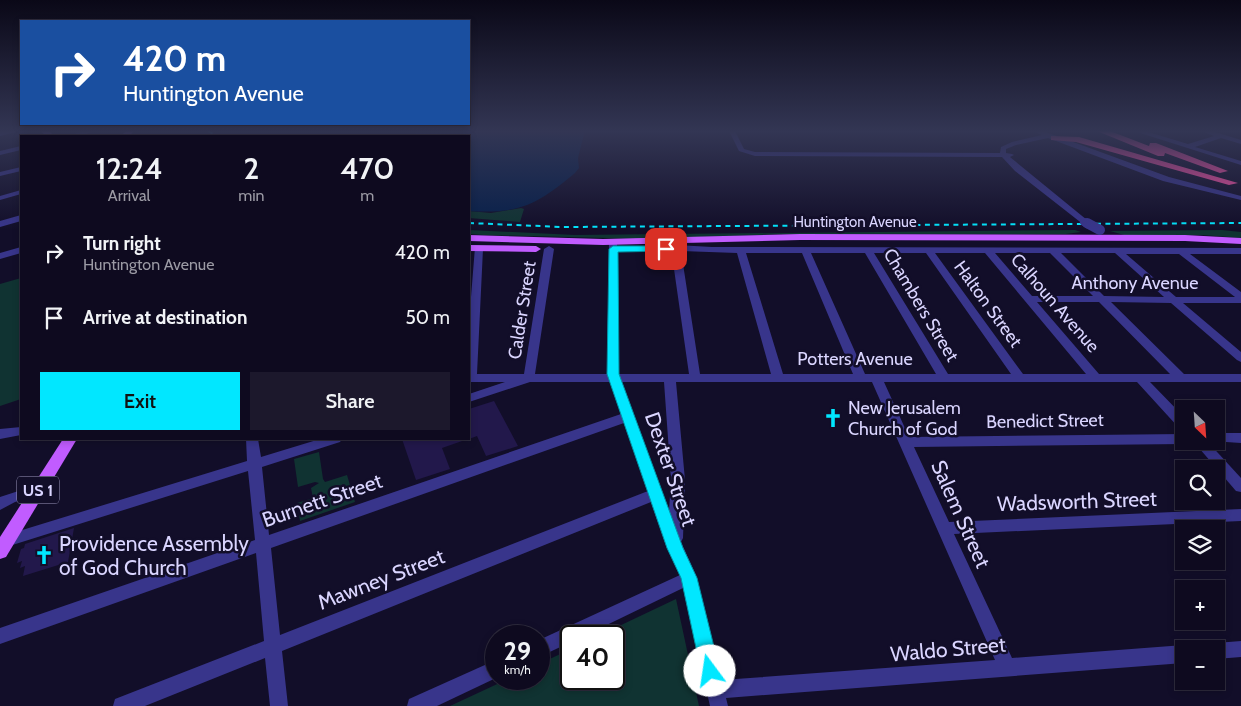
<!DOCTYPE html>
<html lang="en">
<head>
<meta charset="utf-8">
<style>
	body { margin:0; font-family:Cabin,sans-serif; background:#1c182c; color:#f1f3f6; height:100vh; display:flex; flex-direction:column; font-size:19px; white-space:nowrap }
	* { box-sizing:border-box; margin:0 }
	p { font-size:16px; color:#9b9aa4 }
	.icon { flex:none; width:28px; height:28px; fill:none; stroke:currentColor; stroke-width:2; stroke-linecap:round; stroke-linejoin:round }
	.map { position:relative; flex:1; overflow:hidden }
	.side { position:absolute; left:20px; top:135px; width:450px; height:305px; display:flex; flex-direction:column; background:#0e0a1f; border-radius:0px; box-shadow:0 2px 8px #0003,0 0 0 1px #2e2b3d }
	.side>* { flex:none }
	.top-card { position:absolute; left:20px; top:20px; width:450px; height:105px; border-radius:0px; box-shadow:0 2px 8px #0003,0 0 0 1px #2e2b3d; background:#1a4fa0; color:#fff; overflow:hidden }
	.needle { width:32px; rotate:155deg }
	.fabs { position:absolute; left:1175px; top:400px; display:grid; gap:10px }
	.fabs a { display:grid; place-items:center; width:50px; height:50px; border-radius:0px; background:#0e0a1f; box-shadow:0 2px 8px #0003,0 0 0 1px #2e2b3d; font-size:25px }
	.speed { position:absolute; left:485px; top:625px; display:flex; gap:10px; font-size:25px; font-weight:700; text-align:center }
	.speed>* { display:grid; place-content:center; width:65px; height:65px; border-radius:50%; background:#0e0a1f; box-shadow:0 2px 8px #0003,0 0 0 1px #2e2b3d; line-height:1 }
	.speed small { font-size:12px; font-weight:400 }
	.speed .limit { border:2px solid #111; border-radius:8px; background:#fff; color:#111 }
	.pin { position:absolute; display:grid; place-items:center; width:42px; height:42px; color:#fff; margin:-21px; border-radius:10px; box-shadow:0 2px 8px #0006 }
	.me { position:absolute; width:55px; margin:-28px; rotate:346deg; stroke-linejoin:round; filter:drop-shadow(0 0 4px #0008) }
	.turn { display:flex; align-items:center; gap:18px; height:105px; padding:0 20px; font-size:22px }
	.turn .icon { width:65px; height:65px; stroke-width:2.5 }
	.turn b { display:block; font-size:35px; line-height:42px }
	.eta { display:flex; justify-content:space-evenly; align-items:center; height:85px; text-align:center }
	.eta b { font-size:30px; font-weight:600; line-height:35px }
	.cta { display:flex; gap:10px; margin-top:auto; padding:10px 20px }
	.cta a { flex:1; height:58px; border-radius:0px; background:#01e7ff; color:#111; font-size:20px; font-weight:600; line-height:58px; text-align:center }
	.cta a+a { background:#1c182c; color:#f1f3f6 }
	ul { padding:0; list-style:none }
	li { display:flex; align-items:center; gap:15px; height:65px; padding:0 20px }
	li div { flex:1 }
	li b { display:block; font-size:19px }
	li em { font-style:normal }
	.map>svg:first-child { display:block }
	.green { fill:#103332 }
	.water { fill:#061f4a }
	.building { fill:#22184b }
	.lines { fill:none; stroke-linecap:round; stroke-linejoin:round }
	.minor { fill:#38358b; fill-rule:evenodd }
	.major { fill:#c15cff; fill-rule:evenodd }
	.highway { fill:#ff50a5; fill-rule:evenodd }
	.rail { stroke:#01e7ff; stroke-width:2; stroke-dasharray:5 4.5; stroke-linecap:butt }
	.minor-bridge-far1 { stroke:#38358b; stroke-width:8 }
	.minor-bridge { stroke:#38358b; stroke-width:10 }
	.route { fill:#01e7ff; stroke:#0196a6 }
	.labels { text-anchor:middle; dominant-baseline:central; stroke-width:5; stroke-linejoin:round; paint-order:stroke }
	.far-street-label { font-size:15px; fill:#dad5ff; stroke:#120e29 }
	.shield { fill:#120e29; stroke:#9e99bf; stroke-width:1 }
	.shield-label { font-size:16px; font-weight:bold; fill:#dad5ff }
	.street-label { font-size:18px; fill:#dad5ff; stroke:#120e29 }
	.poi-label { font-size:18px; fill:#dad5ff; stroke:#120e29; text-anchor:start }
	.near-street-label { font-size:21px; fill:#dad5ff; stroke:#120e29 }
	.near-poi-label { font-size:21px; fill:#dad5ff; stroke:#120e29; text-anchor:start }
</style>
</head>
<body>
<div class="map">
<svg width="1241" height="706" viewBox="0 0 1241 706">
	<rect width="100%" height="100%" fill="#120e29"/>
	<g class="green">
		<polygon points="521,208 524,209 520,222 469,218 469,211 491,213"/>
		<polygon points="469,230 575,235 1075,230 1081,232 1066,234 781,234 645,239 483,235 469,234"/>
		<polygon points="1222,230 1241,232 1241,238 1202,235 1124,235 1110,231"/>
		<polygon points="21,278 21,399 0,406 0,284"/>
		<polygon points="319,452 323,479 325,482 347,475 355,502 300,521 297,503 313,498 311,488 319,483 315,482 298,487 294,459"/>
		<polygon points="676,599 699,706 450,706 508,679 539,679 539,664 571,649 571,679 614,679 614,636 598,636"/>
	</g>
	<path class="water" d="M412 131H584V134L578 158 579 168 575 173C537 205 519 214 469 211V136H420Z"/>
	<g class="building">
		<polygon points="494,401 518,446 486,456 477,436 469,439 469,409"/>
		<polygon points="402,439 465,439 465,440 442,448 450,469 416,480"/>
		<polygon points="74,528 68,562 23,576 25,566 20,568 22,561 17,563 21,549 24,548 25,544"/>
	</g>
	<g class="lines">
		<g class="minor">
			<polygon points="17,131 16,132 0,136 0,132"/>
			<polygon points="83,131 96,131 79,136 69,136"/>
			<polygon points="729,131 735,131 744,149 755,152 1000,153 1001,147 1012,142 1042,135 1033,131 1043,131 1169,177 1241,196 1241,200 1163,181 1048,138 1016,145 1006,149 1006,153 1012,154 1014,155 1010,157 1087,220 1088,222 1084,225 1015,171 1002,157 755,156 739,151"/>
			<polygon points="1134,131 1145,131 1188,144 1214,136 1201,131 1212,131 1241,140 1241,144 1221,138 1195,147 1241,161 1241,165"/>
			<polygon points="21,146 21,150 0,155 0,151"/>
			<polygon points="21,167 21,171 0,176 0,172"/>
			<polygon points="21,190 21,194 0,200 0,196"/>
			<polygon points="21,215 21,221 0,227 0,221"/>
			<path d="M613 239 617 242 619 374H689L671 248 676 245 712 247 1241 248V254H1190L1241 292V303H1183L1241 352V362L1237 360 1171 303 1111 302 1184 374H1241V382H1150L1184 417V429L1179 428 1137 382H884L909 437 1184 434V441H1189L1184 444 914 447 949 522 1241 509V521L954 534 1012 658 1184 645 1191 649H1184V663L726 698 728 706H710L683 588 584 636H571V642L539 657V640L680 575 667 548 651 502 282 651 288 706H270L265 658 145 706H113L115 699 264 641 256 553 0 644V628L255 540 248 471 6 547 0 544 1 537 6 535 247 461 246 439H258L261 457 320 439H342L340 442 262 467 269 535 621 414 610 382H530L469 402V394L505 382H469V322L475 247 478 246 483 249 477 374H524L544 249 549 246 554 249 535 374H607L609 242ZM681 251 737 253 771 374H700ZM746 253H802L853 374H783ZM811 253H865L936 374H865ZM874 253H926L1011 374H948ZM935 253H985L1086 374H1023ZM995 253H1050L1093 296H1032ZM1061 253H1115L1164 297 1104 296ZM1126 254H1179L1235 297H1176ZM1037 302H1099L1170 374H1099ZM621 382H664L671 480 669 511ZM676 382H872L995 660 722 680 697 578 681 542 683 538 685 480ZM624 423 648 491 280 635 271 548Z"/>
			<polygon points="21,247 21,253 0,259 0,253"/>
			<polygon points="21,427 21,435 0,439 0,429"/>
			<polygon points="1216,433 1241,433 1241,443 1211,441 1216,441"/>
			<polygon points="1193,441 1207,441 1241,478 1241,492 1236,491"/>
			<polygon points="37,485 42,487 44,491 42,495 15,502 0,510 0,497"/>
			<polygon points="1241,641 1241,657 1216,659 1216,649 1208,649 1210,645 1216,643"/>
			<polygon points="496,660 496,678 437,706 407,706 409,699"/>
		</g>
		<g class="major">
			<polygon points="41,131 49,131 54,136 46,136"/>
			<polygon points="126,131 134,131 129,136 121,136"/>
			<polygon points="800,234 1185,235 1241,238 1241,244 1185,241 800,240 603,245 469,241 469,235 603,239"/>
			<polygon points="469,245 536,246 541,249 536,252 469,251"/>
			<polygon points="63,439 77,439 6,557 0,559 0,537"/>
		</g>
		<g class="highway">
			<polygon points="1097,131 1110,131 1149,146 1150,143 1156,143 1228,171 1220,173 1165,153 1164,156 1158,156"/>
			<polygon points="1051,136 1079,137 1238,183 1229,185 1076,142 1051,140"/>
		</g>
		<g class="rail">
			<polyline points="208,131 219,136"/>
			<polyline points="469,223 562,227 1241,223"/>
		</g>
		<polyline class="minor-bridge-far1" points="1084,222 1089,225"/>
		<polyline class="minor-bridge" points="1087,223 1100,230"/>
	</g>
	<linearGradient id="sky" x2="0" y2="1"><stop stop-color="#0a0817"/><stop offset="0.57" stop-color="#333654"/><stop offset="1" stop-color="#333654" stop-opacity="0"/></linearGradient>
	<rect width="1241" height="230" fill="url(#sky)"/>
	<polygon class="route" points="666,246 669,247 669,251 618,252 619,374 683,548 697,578 720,671 717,677 710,680 704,677 701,671 681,578 667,548 607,374 609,249 613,246"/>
	<defs>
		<g id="church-bare" transform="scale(1.5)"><path d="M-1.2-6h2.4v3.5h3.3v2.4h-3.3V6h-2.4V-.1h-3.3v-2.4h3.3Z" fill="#01e7ff" stroke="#120e29" stroke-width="2.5" paint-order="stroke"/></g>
	</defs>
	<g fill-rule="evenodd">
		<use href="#church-bare" x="833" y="418"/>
		<use href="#church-bare" x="44" y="555"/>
	</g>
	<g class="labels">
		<g class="far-street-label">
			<text x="855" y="222">Huntington Avenue</text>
		</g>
		<rect class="shield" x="17" y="476.5" width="42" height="27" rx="4"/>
		<g class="shield-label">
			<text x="38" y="490">US 1</text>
		</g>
		<g class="street-label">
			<text x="1135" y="283">Anthony Avenue</text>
			<text transform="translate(1055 303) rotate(49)">Calhoun Avenue</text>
			<text transform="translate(988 304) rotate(54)">Halton Street</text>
			<text transform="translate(921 305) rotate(59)">Chambers Street</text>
			<text transform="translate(522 310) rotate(-81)">Calder Street</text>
			<text x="855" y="359">Potters Avenue</text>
			<text transform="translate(1045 421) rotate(-1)">Benedict Street</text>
		</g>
		<g class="poi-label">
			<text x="848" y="408">New Jerusalem<tspan x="848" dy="21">Church of God</tspan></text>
		</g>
		<g class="near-street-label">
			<text transform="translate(671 469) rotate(71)">Dexter Street</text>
			<text transform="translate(322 500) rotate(-19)">Burnett Street</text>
			<text transform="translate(1077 501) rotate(-2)">Wadsworth Street</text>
			<text transform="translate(961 514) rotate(66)">Salem Street</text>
			<text transform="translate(381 579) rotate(-21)">Mawney Street</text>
			<text transform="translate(948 649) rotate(-5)">Waldo Street</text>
		</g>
		<g class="near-poi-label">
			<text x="59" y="543">Providence Assembly<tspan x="59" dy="24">of God Church</tspan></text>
		</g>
	</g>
</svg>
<div class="fabs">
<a><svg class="needle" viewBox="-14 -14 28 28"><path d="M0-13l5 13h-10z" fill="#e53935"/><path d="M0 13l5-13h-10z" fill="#9b9aa4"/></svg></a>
<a><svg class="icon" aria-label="search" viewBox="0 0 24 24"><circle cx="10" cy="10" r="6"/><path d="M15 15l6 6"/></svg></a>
<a><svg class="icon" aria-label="layers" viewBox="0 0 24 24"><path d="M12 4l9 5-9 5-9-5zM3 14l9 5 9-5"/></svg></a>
<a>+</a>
<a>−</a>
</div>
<div class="speed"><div>29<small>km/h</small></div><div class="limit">40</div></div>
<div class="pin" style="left:666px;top:249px;background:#d93025"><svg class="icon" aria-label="arrive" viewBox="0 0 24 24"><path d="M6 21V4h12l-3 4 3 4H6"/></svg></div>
<svg class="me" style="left:710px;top:671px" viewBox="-20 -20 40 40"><circle r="19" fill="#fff"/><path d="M0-13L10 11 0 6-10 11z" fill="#01e7ff"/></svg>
<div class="top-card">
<div class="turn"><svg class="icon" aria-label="right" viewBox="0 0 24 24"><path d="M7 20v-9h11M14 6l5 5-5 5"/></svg><div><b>420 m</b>Huntington Avenue</div></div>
</div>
<section class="side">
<div class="eta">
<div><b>12:24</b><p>Arrival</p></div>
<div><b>2</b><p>min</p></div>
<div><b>470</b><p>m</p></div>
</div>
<ul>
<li><svg class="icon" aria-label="right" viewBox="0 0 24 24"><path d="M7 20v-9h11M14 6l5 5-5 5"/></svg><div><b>Turn right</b><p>Huntington Avenue</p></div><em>420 m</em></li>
<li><svg class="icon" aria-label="arrive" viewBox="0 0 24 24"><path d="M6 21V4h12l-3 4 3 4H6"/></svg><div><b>Arrive at destination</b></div><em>50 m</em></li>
</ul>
<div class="cta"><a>Exit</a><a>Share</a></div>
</section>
</div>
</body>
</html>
